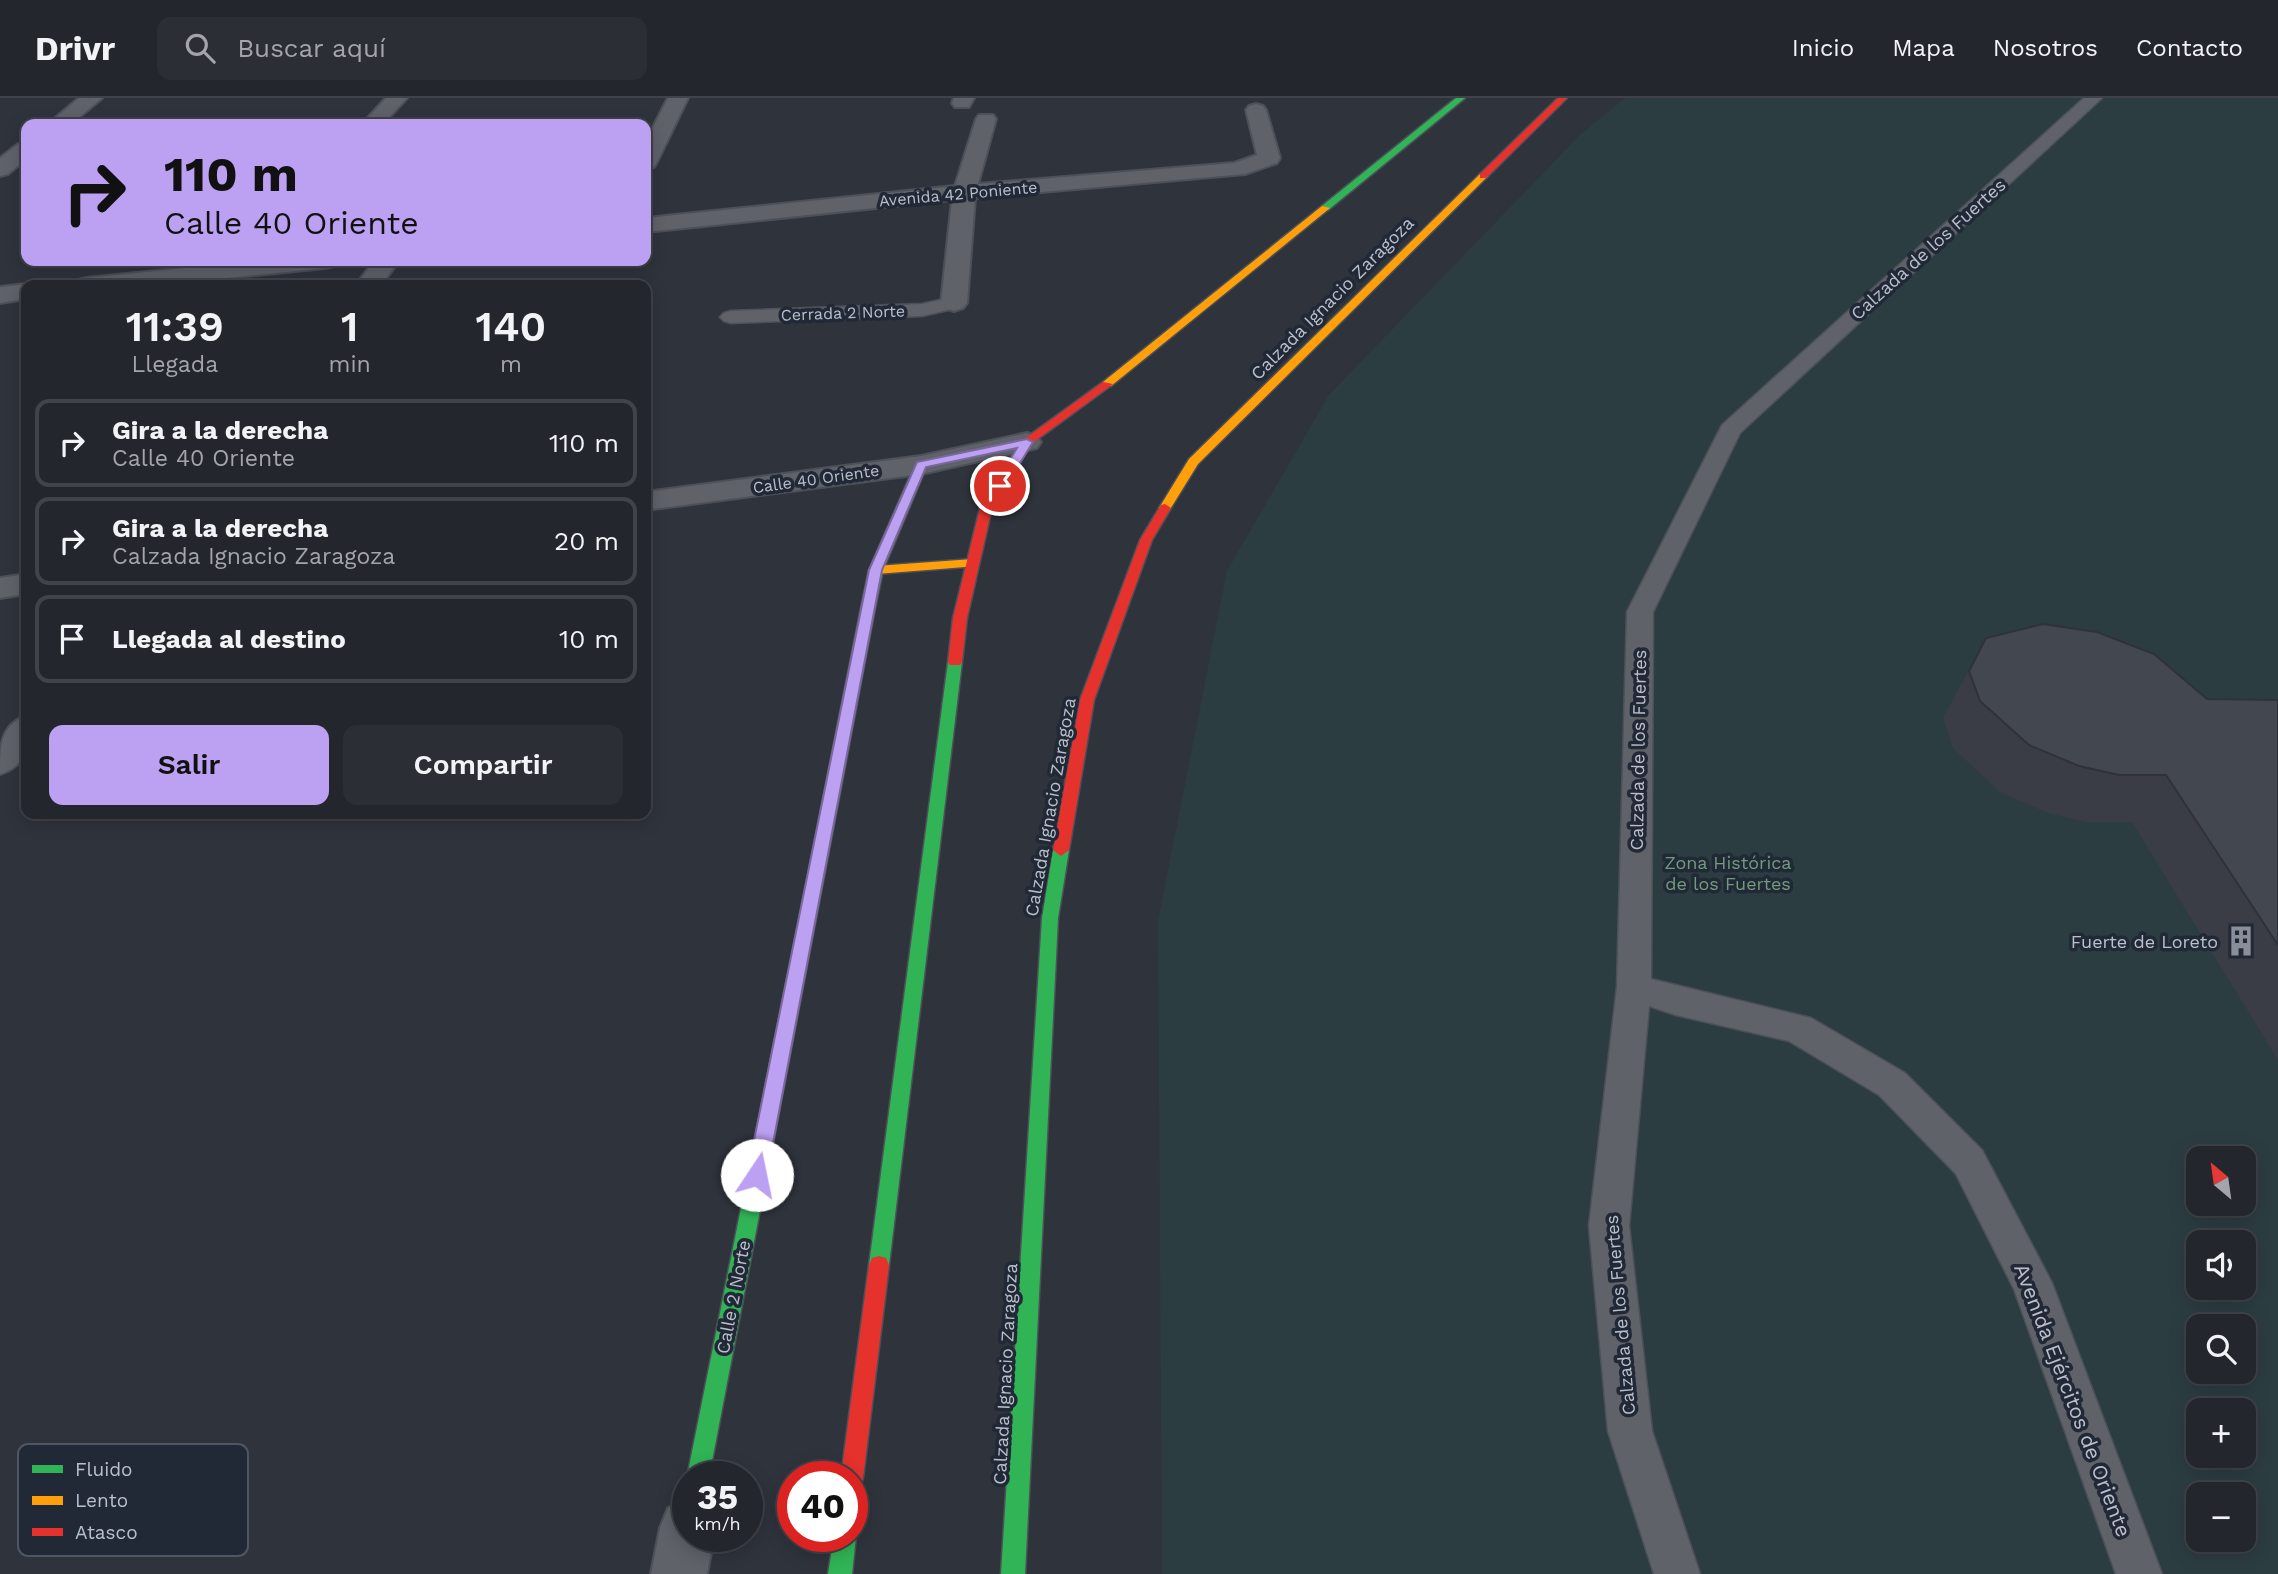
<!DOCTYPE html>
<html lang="es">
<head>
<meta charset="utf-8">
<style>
	body { margin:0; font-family:"Work Sans",sans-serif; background:#2b2e35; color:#f1f3f6; height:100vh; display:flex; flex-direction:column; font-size:26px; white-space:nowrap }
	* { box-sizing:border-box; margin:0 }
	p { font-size:23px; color:#a3a5aa }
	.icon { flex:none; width:38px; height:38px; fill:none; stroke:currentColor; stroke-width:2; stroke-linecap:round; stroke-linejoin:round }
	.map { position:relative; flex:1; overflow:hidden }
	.drawer { position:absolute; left:21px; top:182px; width:630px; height:539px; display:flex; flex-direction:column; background:#23262d; border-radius:14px; box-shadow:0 4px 18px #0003,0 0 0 2px #404349 }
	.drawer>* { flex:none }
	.guide { position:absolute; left:21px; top:21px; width:630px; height:147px; border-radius:14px; box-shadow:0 4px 18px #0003,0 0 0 2px #404349; background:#bca0f2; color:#111; overflow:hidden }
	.needle { width:46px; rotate:331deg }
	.controls { position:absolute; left:2186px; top:1048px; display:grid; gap:14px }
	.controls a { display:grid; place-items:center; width:70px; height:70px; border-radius:14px; background:#23262d; box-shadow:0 4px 18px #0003,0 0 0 2px #404349; font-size:35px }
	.speed { position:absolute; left:672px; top:1363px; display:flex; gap:14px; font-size:35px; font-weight:700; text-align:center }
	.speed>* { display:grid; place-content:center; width:91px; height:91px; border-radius:50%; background:#23262d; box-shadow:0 4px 18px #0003,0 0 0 2px #404349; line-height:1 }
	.speed small { font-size:18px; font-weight:400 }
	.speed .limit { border:10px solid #d22; background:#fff; color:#111 }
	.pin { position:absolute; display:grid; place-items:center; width:60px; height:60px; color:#fff; margin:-30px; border:4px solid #fff; border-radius:50%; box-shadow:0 2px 7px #0007 }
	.me { position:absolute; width:77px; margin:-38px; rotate:11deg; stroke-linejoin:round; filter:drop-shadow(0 0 5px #0008) }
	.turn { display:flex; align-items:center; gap:24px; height:147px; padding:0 28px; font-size:32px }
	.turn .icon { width:91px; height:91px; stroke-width:2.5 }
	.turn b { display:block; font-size:49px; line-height:60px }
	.eta { display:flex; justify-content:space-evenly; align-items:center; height:119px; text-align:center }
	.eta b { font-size:42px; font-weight:600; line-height:49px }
	.button { display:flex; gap:14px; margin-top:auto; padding:14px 28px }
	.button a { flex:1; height:80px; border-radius:14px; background:#bca0f2; color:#111; font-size:28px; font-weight:600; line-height:80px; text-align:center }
	.button a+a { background:#2b2e35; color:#f1f3f6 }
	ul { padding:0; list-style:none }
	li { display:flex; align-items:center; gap:21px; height:88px; margin:0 14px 10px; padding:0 14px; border:4px solid #404349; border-radius:14px }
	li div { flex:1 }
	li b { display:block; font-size:26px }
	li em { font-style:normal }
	header { display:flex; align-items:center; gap:42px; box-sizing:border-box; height:98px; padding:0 35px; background:#23262d; border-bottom:2px solid #404349 }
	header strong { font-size:33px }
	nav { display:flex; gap:38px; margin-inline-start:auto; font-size:24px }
	.search { width:490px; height:63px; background:#2b2e35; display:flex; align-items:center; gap:18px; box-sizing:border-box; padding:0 24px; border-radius:14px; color:#a3a5aa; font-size:26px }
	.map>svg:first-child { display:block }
	.green { fill:#2c3d42; fill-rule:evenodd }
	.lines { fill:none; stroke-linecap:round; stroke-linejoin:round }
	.lane-casing { stroke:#4c5058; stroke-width:3 }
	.street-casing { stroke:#4c5058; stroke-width:4 }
	.fast-casing { stroke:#4c5058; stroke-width:3 }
	.slow-casing { stroke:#4c5058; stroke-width:3 }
	.jam-casing { stroke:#4c5058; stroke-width:3 }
	.lane { fill:#5f6269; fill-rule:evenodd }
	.street { fill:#5f6269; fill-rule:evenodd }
	.fast { fill:#30b455; fill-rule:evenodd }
	.slow { fill:#ff9f0a; fill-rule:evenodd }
	.jam { fill:#e5322d; fill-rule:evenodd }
	.wall { fill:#3a3d45 }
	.building { fill:#434750; stroke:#2f3238; stroke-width:2 }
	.route { fill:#bca0f2; stroke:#7a689d; stroke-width:2 }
	.labels { text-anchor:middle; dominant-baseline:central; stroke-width:7; stroke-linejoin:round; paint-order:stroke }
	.far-street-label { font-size:16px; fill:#bac0cb; stroke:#212937 }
	.street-label { font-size:18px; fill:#bac0cb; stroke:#212937 }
	.park-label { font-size:18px; fill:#729b7d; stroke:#212937 }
	.poi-label { font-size:18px; fill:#bac0cb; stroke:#212937; text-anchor:end }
	.near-street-label { font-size:21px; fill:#bac0cb; stroke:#212937 }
	.key { fill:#212937; stroke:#4f5663; stroke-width:2 }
	.key-label { font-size:19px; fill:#bac0cb }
</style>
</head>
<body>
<header>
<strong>Drivr</strong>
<div class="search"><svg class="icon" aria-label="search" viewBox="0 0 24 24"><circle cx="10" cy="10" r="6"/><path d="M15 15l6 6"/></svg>Buscar aquí</div>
<nav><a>Inicio</a><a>Mapa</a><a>Nosotros</a><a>Contacto</a></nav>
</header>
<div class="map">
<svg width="2278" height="1476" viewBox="0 0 2278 1476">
	<rect width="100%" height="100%" fill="#2f333c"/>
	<path class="green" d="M1625 0H2278V1476H1162L1158 823 1227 473 1329 297 1580 37ZM2198 1060H2244V1106H2198ZM2198 1144H2244V1190H2198ZM2198 1228H2244V1274H2198ZM2198 1312H2244V1358H2198ZM2198 1396H2244V1442H2198Z"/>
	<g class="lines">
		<g class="lane-casing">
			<g id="lane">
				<polygon points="2084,0 2102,0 1740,335 1653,514 1651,881 1811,920 1905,975 1982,1052 2052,1185 2162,1476 2116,1476 2014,1191 1956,1076 1879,997 1789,943 1676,917 1649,908 1629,1128 1652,1333 1700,1476 1654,1476 1608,1333 1589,1128 1617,889 1627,514 1722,327"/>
				<polygon points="954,199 961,201 964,205 961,209 922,218 731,225 724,223 720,219 724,215 731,213 922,206"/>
			</g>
		</g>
		<g class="street-casing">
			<g id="street">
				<polygon points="79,0 102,0 71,26 48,26"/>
				<polygon points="386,0 407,0 383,26 362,26"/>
				<polygon points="668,0 688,0 657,64 654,69 646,70 646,43"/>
				<polygon points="954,0 974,0 969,9 955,9 952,5"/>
				<polygon points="1256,6 1263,8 1266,12 1280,60 1277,65 1245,76 975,100 967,205 963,210 954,213 945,210 941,205 952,102 646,134 646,120 955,88 976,21 979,17 993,17 996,21 978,86 1234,65 1257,57 1246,12 1249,8"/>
				<polygon points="26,45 26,61 8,76 0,78 0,60 18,46"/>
				<polygon points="255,163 337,163 334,168 325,170 158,187 75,187 78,182 87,180"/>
				<polygon points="374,163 399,163 381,187 356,187"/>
				<polygon points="26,186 29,187 26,187 26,201 0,205 0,189"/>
				<polygon points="1027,335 1037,338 1041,344 1037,350 921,376 646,412 646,394 921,358"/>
				<polygon points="26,476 26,496 0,500 0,480"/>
				<path d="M26 618C27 644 30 667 0 676 0 649 0 627 26 618Z"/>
				<polygon points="688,1402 688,1438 714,1438 707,1476 651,1476 660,1430 668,1410"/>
			</g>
		</g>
		<g class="fast-casing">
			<g id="fast">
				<polygon points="1456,0 1465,0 1328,112 1322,112 1322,108"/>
				<polygon points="921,363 927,367 883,472 874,515 867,519 862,518 860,515 869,472 915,367"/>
				<polygon points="955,559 962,564 889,1167 886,1174 879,1176 872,1174 869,1167 948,564"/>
				<polygon points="1061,746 1069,752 1058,820 1025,1476 1001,1476 1042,820 1053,752"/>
				<polygon points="820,751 828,757 709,1379 688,1379 688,1381 687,1379 812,757"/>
				<polygon points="852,1430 856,1438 852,1476 828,1476 834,1438 852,1438"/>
			</g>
		</g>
		<g class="slow-casing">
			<g id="slow">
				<polygon points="1480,76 1488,78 1198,366 1169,413 1161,413 1159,410 1189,361"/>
				<polygon points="1322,108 1330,110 1111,288 1103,288 1103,284"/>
				<polygon points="973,461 978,462 978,468 876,476 869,472 876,468"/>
			</g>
		</g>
		<g class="jam-casing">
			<g id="jam">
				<polygon points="1558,0 1567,0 1486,80 1480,80 1480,76"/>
				<polygon points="1103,284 1113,286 1031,346 992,410 967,520 962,564 960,567 950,567 948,564 953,520 980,410 1023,342"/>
				<polygon points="1165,406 1171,410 1152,442 1094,602 1069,752 1061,758 1053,752 1080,602 1140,442 1161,407"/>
				<polygon points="867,511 874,515 828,757 820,763 812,757 860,515"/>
				<polygon points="879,1158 886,1160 889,1167 863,1380 860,1388 852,1391 852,1379 841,1379 869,1167 872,1160"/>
			</g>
		</g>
		<use href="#lane" class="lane"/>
		<use href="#street" class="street"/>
		<use href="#fast" class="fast"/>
		<use href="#slow" class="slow"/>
		<use href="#jam" class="jam"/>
	</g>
	<polygon class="wall" points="1986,540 2207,601 2278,602 2278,962 2132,724 2086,724 2048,715 2000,694 1953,650 1943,620"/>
	<polygon class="building" points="2043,526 2097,534 2154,556 2207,601 2278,602 2278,847 2166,677 2119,677 2079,668 2029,647 1980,603 1969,573 1986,540"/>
	<polygon class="route" points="1027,341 1033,344 1004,391 995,391 994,388 1017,350 926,369 882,472 767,1077 764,1083 757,1085 750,1083 747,1077 869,472 917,364"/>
	<defs>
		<g id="building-bare" transform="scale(2.415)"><path d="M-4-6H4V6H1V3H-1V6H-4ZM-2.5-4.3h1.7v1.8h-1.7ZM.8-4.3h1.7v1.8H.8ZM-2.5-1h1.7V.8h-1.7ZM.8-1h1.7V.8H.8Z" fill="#898f99" stroke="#212937" stroke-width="2.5" paint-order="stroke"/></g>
	</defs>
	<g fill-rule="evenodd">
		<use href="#building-bare" x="2241" y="843"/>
	</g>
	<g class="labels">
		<g class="far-street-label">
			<text transform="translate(958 96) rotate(-5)">Avenida 42 Poniente</text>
			<text transform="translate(843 215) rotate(-2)">Cerrada 2 Norte</text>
			<text transform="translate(816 381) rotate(-8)">Calle 40 Oriente</text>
		</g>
		<g class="street-label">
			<text transform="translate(1928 151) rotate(-42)">Calzada de los Fuertes</text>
			<text transform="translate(1332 200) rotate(-45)">Calzada Ignacio Zaragoza</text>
			<text transform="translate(1638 652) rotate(-89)">Calzada de los Fuertes</text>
			<text transform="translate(1050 709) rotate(-80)">Calzada Ignacio Zaragoza</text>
			<text transform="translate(733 1199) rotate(-79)">Calle 2 Norte</text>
			<text transform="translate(1620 1217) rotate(-95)">Calzada de los Fuertes</text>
			<text transform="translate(1005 1276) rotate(-87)">Calzada Ignacio Zaragoza</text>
		</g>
		<g class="park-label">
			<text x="1728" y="764">Zona Histórica<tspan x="1728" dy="21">de los Fuertes</tspan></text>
		</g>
		<g class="poi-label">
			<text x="2218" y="843">Fuerte de Loreto</text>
		</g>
		<g class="near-street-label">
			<text transform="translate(2073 1302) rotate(69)">Avenida Ejércitos de Oriente</text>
		</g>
	</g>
	<rect x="18" y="1346" width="230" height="112" rx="10" class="key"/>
	<rect x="32" y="1367" width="31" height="8" fill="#30b455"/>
	<rect x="32" y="1398" width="31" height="9" fill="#ff9f0a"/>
	<rect x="32" y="1430" width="31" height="8" fill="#e5322d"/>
	<g class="key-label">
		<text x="75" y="1378">Fluido</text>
		<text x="75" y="1409">Lento</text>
		<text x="75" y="1441">Atasco</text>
	</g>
</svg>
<div class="controls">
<a><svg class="needle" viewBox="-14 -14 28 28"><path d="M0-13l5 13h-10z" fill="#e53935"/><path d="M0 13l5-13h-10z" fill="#a3a5aa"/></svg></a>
<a><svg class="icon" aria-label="sound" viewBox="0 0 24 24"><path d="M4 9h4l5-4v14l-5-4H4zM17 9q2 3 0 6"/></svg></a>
<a><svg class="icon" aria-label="search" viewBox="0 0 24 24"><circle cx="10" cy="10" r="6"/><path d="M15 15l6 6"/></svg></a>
<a>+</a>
<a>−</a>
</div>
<div class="speed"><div>35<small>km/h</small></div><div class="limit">40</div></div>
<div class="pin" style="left:1000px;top:388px;background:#d93025"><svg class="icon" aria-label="arrive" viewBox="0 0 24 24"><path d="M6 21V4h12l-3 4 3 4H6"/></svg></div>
<svg class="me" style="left:757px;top:1077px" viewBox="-20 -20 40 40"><circle r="19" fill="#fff"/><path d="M0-13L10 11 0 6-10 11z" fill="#bca0f2"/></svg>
<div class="guide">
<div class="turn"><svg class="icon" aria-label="right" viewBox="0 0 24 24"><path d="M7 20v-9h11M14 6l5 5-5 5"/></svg><div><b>110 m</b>Calle 40 Oriente</div></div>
</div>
<section class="drawer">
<div class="eta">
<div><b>11:39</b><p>Llegada</p></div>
<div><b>1</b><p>min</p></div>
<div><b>140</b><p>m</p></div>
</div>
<ul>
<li><svg class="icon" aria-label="right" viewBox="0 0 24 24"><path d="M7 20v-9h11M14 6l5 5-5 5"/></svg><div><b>Gira a la derecha</b><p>Calle 40 Oriente</p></div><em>110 m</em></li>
<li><svg class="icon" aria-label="right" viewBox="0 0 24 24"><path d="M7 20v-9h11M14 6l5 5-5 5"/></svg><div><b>Gira a la derecha</b><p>Calzada Ignacio Zaragoza</p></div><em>20 m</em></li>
<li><svg class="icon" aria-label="arrive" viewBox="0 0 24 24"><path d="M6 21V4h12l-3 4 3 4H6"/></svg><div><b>Llegada al destino</b></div><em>10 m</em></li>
</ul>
<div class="button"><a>Salir</a><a>Compartir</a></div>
</section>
</div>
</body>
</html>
